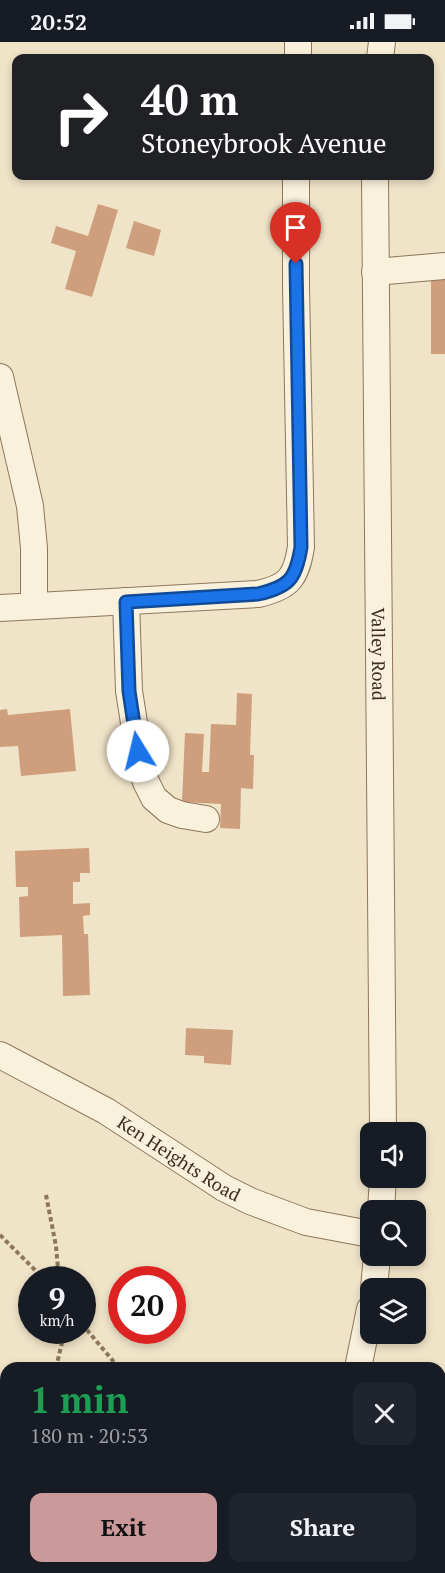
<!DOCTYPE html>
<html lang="en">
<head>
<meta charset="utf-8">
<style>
	body { margin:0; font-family:"PT Serif",serif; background:#20242c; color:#f1f3f6; height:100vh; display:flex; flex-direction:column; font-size:22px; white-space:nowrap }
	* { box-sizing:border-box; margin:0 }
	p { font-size:20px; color:#9ea1a6 }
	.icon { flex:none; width:33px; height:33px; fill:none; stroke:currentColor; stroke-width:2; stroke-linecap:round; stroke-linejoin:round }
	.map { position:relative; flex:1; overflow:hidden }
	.drawer { position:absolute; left:0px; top:1320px; width:446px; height:212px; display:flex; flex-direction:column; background:#171b24; border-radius:18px 18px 0 0; box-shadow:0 3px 9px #0003 }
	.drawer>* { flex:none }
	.banner { position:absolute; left:12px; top:12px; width:422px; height:126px; border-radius:12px; box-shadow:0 3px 9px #0003; background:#202124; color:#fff; overflow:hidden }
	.tools { position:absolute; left:360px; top:1080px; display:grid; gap:12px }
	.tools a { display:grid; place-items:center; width:66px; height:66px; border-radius:12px; background:#171b24; box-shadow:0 3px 9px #0003; font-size:30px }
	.speed { position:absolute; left:18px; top:1224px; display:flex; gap:12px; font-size:30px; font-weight:700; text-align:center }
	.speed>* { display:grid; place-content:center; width:78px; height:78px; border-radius:50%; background:#171b24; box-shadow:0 3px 9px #0003; line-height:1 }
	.speed small { font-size:15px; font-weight:400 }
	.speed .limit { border:9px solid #d22; background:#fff; color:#111 }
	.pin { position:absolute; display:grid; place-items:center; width:51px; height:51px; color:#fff; margin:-62px -26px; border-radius:50% 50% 50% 0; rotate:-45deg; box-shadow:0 0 6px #0007 }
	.pin .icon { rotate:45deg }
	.me { position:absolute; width:66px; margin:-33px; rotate:351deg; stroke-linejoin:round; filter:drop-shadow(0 0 4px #0008) }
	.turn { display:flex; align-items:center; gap:21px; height:126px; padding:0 30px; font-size:27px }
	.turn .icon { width:78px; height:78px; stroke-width:2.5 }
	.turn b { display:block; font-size:42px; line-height:51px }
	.round { display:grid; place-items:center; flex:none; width:63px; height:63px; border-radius:12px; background:#20242c }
	.head { display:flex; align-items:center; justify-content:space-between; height:102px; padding:0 30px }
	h1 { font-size:36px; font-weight:600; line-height:45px; color:#1e9e55 }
	.button { display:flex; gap:12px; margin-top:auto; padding:12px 30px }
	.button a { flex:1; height:69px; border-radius:12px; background:#cc999b; color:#111; font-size:24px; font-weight:600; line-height:69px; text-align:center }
	.button a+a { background:#20242c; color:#f1f3f6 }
	.status { display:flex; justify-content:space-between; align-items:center; height:42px; padding:0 30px; background:#171b24; direction:ltr }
	.status svg { height:16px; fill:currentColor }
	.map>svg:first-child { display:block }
	.building { fill:#cf9f7d }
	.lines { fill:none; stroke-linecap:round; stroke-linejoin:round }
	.minor-casing { stroke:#8d765c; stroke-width:28 }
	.path { stroke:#8d765c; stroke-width:4; stroke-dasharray:4.5 3; stroke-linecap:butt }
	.minor { stroke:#faf1dc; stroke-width:26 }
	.route-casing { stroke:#114b97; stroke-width:15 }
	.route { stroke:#1a73e8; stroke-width:10 }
	.labels { text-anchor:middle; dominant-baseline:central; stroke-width:6; stroke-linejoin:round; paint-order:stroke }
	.street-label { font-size:18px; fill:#3d2e20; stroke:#f7eed8 }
</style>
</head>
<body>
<div class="status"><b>20:52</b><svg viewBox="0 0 49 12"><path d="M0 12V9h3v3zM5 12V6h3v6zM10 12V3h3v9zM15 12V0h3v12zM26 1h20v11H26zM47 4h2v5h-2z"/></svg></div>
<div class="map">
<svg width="445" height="1531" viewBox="0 0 445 1531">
	<rect width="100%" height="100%" fill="#f0e4c8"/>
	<g class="building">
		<polygon points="98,162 118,168 92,255 65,247 76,209 51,201 56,184 88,194"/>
		<polygon points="134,179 161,188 154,214 126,206"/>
		<polygon points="431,236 445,237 445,312 431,312"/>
		<polygon points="237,651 252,652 250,713 254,713 253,747 241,746 240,787 220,786 221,762 182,760 185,691 204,692 202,730 209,730 211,682 236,683"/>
		<polygon points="7,667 8,673 70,667 76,729 21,734 18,704 0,705 0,668"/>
		<polygon points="89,806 90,831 80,831 80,840 73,840 73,862 90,861 90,873 83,874 84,892 88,892 90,953 63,954 62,893 20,895 19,855 28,854 28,845 16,845 15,809"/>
		<polygon points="186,986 233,988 231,1023 204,1021 204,1014 185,1013"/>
	</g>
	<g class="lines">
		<g class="minor-casing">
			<g id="minor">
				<polyline points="298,16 298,0"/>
				<polyline points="380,16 382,0"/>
				<path id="s1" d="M375 134 383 1090"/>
				<polyline points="375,230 445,224"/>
				<polyline points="0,335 30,464 34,506 34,564"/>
				<polyline points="126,559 129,649 141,725 146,740 154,756 168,768 182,773 206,777"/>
				<path d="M0 566 258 552C289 545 296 536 301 505L296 244V134"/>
				<path id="s2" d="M0 1013 106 1069 224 1146 250 1159 306 1180 370 1192"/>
				<polyline points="381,1168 383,1136"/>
				<polyline points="374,1246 377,1214"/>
				<polyline points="358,1326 370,1267"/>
				<polyline points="299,1531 301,1526"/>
			</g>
		</g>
		<g class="path">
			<polyline points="46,1153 56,1204 59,1238"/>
			<polyline points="0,1193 45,1238"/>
			<polyline points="82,1282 119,1326"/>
			<polyline points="56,1326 65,1288"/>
			<polyline points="0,1405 6,1400"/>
			<polyline points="38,1531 39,1526"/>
			<polyline points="182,1531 183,1526"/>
		</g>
		<use href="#minor" class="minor"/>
	</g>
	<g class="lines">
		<g class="route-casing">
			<path id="route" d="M138 709 129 649 126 560 258 552C289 545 296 537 301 505L296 222"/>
		</g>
		<use href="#route" class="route"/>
	</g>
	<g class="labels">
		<g class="street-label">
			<text stroke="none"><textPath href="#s1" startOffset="478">Valley Road</textPath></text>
			<text stroke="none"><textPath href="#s2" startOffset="207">Ken Heights Road</textPath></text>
		</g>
	</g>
</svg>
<div class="tools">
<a><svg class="icon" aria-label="sound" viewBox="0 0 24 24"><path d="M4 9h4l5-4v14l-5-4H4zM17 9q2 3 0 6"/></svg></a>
<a><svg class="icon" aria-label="search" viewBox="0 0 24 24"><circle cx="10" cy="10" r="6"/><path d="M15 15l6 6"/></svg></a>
<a><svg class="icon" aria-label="layers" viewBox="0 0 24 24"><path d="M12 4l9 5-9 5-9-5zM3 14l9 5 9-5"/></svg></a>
</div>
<div class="speed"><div>9<small>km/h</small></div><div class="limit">20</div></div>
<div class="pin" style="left:296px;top:222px;background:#d93025"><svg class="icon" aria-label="arrive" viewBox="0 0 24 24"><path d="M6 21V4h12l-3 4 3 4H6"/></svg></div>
<svg class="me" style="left:138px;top:709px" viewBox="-20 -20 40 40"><circle r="19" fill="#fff"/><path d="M0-13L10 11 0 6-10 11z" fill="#1a73e8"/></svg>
<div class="banner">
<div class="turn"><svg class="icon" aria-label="right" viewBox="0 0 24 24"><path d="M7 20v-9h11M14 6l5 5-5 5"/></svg><div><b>40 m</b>Stoneybrook Avenue</div></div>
</div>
<section class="drawer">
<div class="head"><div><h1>1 min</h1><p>180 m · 20:53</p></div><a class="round"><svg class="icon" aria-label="close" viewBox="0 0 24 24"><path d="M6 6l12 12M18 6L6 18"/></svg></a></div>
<div class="button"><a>Exit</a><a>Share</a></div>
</section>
</div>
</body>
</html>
